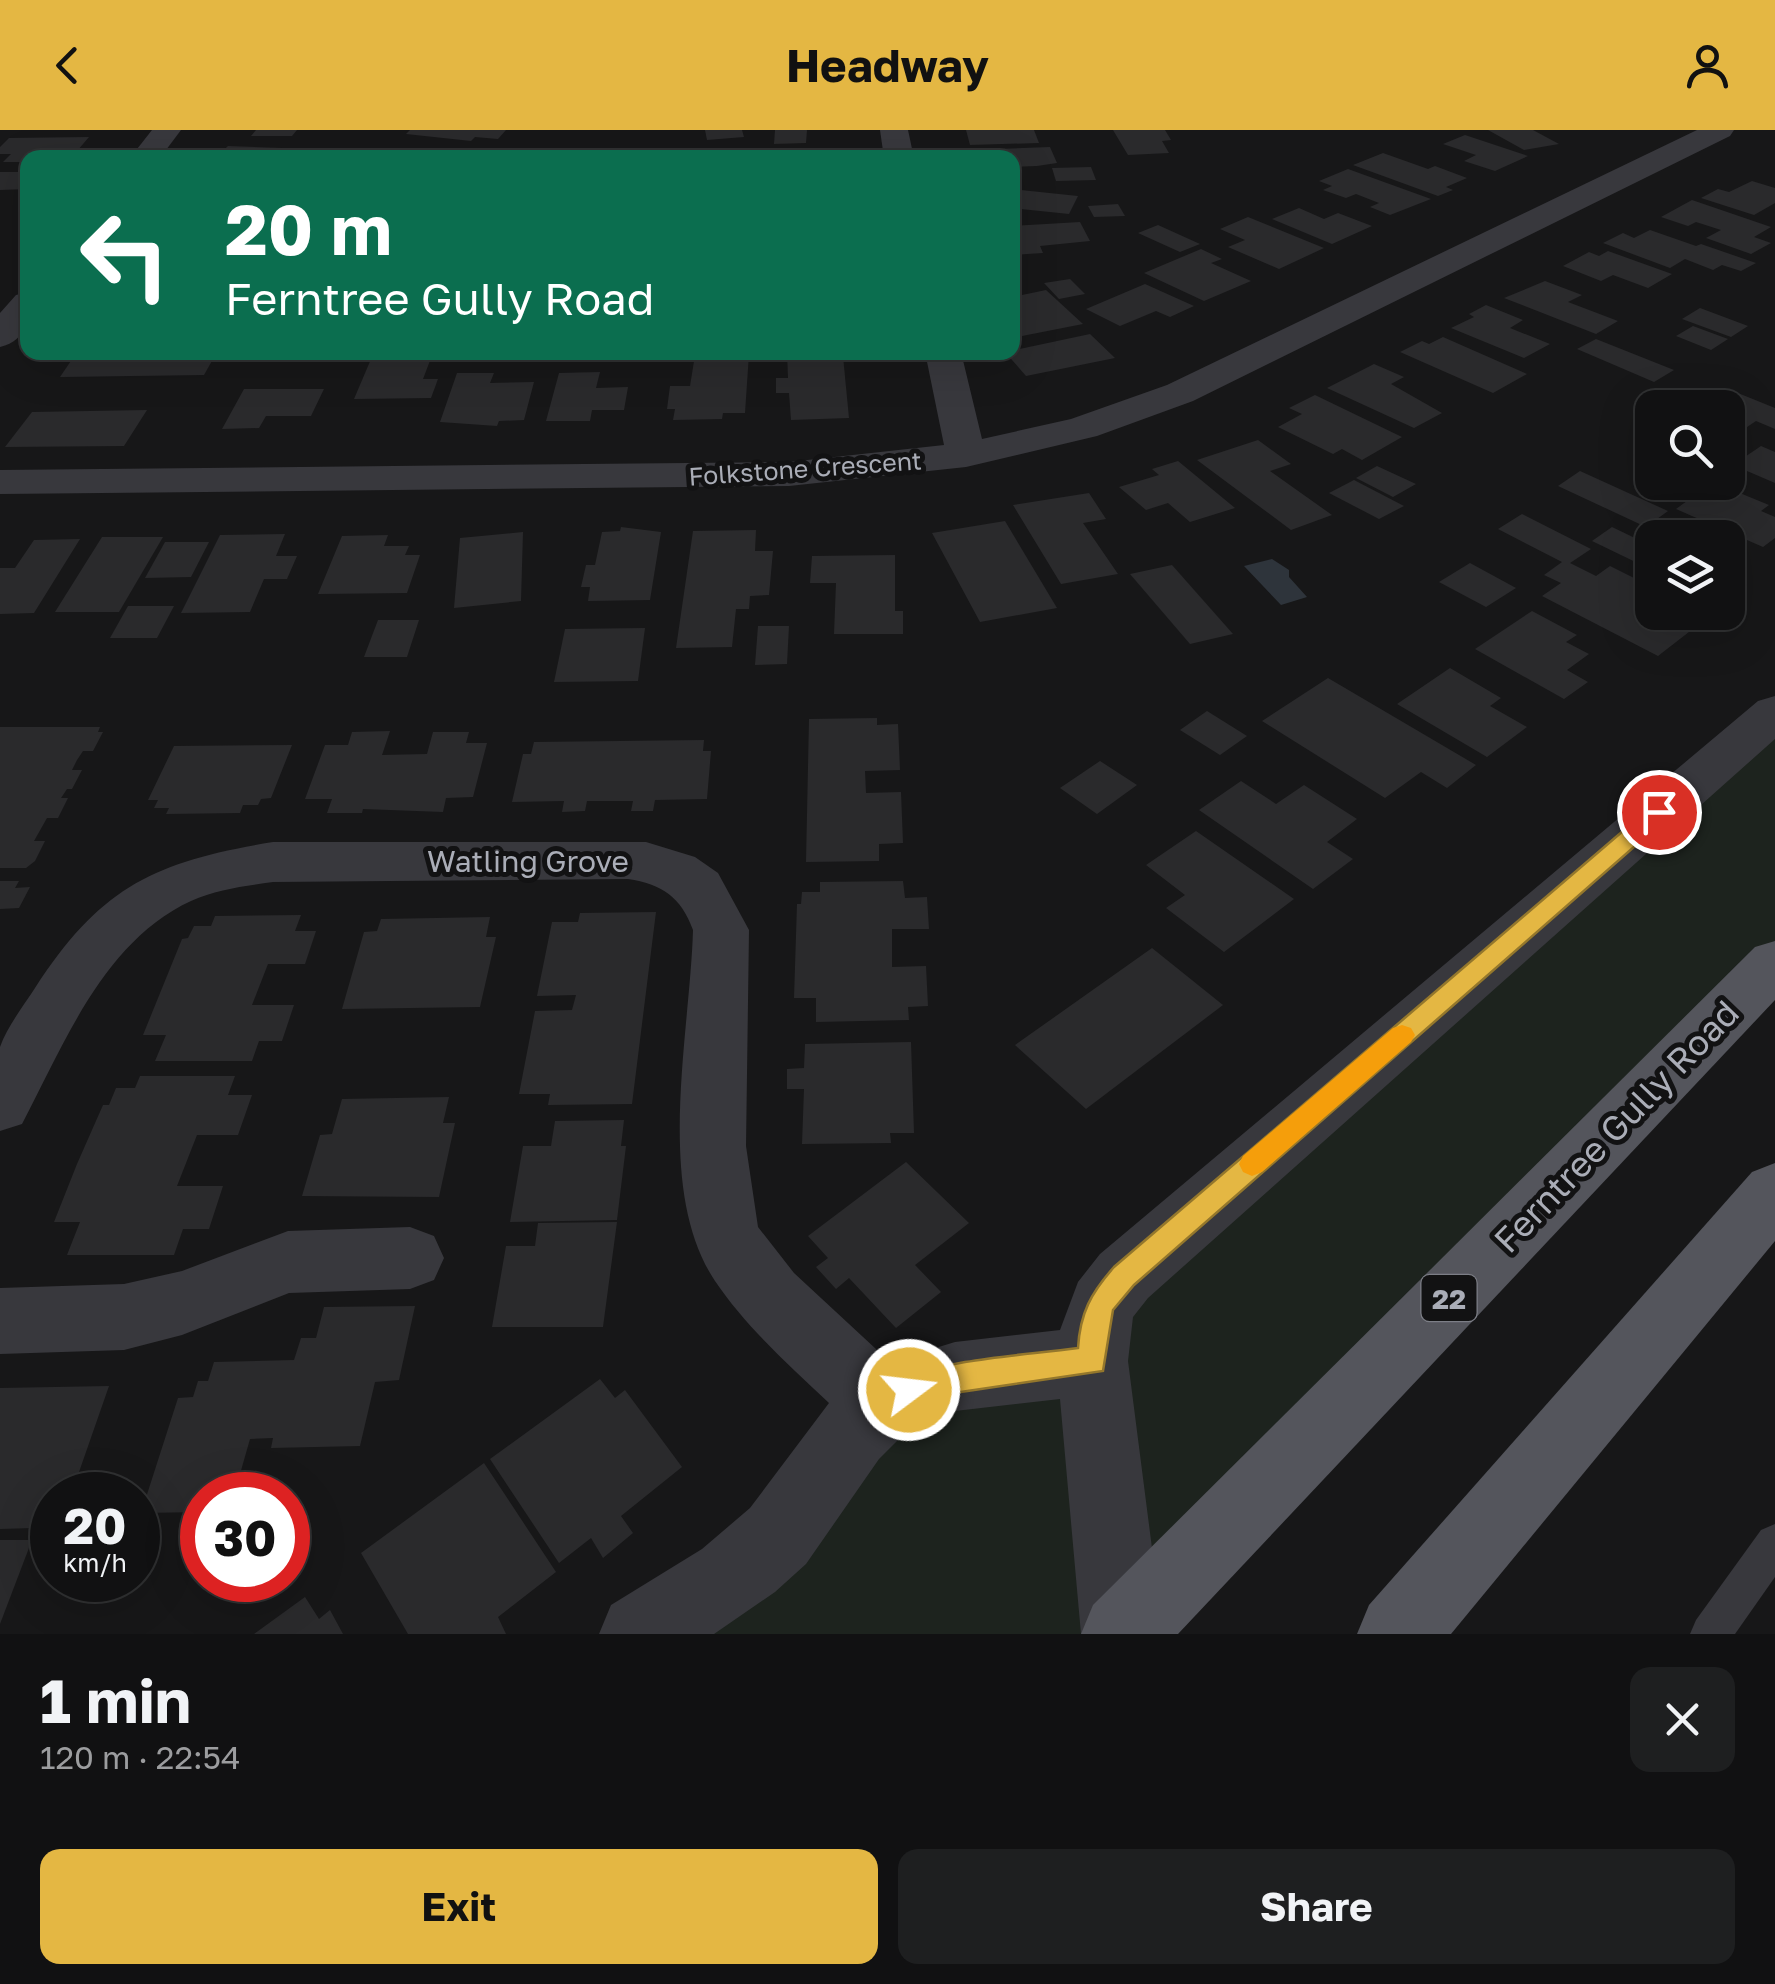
<!DOCTYPE html>
<html lang="en">
<head>
<meta charset="utf-8">
<style>
	body { margin:0; font-family:"Golos Text",sans-serif; background:#1e1f20; color:#f1f3f6; height:100vh; display:flex; flex-direction:column; font-size:38px; white-space:nowrap }
	* { box-sizing:border-box; margin:0 }
	p { font-size:32px; color:#9c9d9f }
	.icon { flex:none; width:55px; height:55px; fill:none; stroke:currentColor; stroke-width:2; stroke-linecap:round; stroke-linejoin:round }
	.map { position:relative; height:1504px; overflow:hidden }
	.details { display:flex; flex-direction:column; background:#111112; flex:1 }
	.details>* { flex:none }
	.top-card { position:absolute; left:20px; top:20px; width:1000px; height:210px; border-radius:20px; box-shadow:0 10px 40px #0002,0 0 0 2px #303132; background:#0b6e4f; color:#fff; overflow:hidden }
	.buttons { position:absolute; left:1635px; top:260px; display:grid; gap:20px }
	.buttons a { display:grid; place-items:center; width:110px; height:110px; border-radius:20px; background:#111112; box-shadow:0 10px 40px #0002,0 0 0 2px #303132; font-size:50px }
	.speed { position:absolute; left:30px; top:1342px; display:flex; gap:20px; font-size:50px; font-weight:700; text-align:center }
	.speed>* { display:grid; place-content:center; width:130px; height:130px; border-radius:50%; background:#111112; box-shadow:0 10px 40px #0002,0 0 0 2px #303132; line-height:1 }
	.speed small { font-size:25px; font-weight:400 }
	.speed .limit { border:15px solid #d22; background:#fff; color:#111 }
	.pin { position:absolute; display:grid; place-items:center; width:85px; height:85px; color:#fff; margin:-42px; border:5px solid #fff; border-radius:50%; box-shadow:0 2px 10px #0007 }
	.me { position:absolute; width:110px; margin:-55px; rotate:75deg; stroke-linejoin:round; filter:drop-shadow(0 0 8px #0008) }
	.turn { display:flex; align-items:center; gap:35px; height:210px; padding:0 40px; font-size:45px }
	.turn .icon { width:130px; height:130px; stroke-width:2.5 }
	.turn b { display:block; font-size:70px; line-height:85px }
	.round { display:grid; place-items:center; flex:none; width:105px; height:105px; border-radius:20px; background:#1e1f20 }
	.headline { display:flex; align-items:center; justify-content:space-between; height:170px; padding:0 40px }
	h1 { font-size:60px; font-weight:700; line-height:75px }
	.action { display:flex; gap:20px; margin-top:auto; padding:20px 40px }
	.action a { flex:1; height:115px; border-radius:20px; background:#e4b743; color:#111; font-size:40px; font-weight:700; line-height:115px; text-align:center }
	.action a+a { background:#1e1f20; color:#f1f3f6 }
	header { display:flex; justify-content:space-between; align-items:center; height:130px; padding:0 40px; background:#e4b743; color:#111; font-size:45px; font-weight:700 }
	.map>svg:first-child { display:block }
	.green { fill:#1d231e }
	.water { fill:#2e343b }
	.building { fill:#2a2a2c }
	.lines { fill:none; stroke-linecap:round; stroke-linejoin:round }
	.service { fill:#38383d; fill-rule:evenodd }
	.minor { fill:#38383d; fill-rule:evenodd }
	.primary { fill:#54555c; fill-rule:evenodd }
	.route { fill:#e4b743; stroke:#94772c; stroke-width:2.5 }
	.slow { fill:#f59e0b }
	.labels { text-anchor:middle; dominant-baseline:central; stroke-width:10; stroke-linejoin:round; paint-order:stroke }
	.far-street-label { font-size:25px; fill:#aaadb7; stroke:#121213 }
	.shield { fill:#121213; stroke:#7c7e86; stroke-width:2.5 }
	.shield-label { font-size:28px; font-weight:bold; fill:#aaadb7 }
	.street-label { font-size:30px; fill:#aaadb7; stroke:#121213 }
	.near-street-label { font-size:35px; fill:#aaadb7; stroke:#121213 }
</style>
</head>
<body>
<header><svg class="icon" aria-label="back" viewBox="0 0 24 24"><path d="M15 5l-7 7 7 7"/></svg>Headway<svg class="icon" aria-label="person" viewBox="0 0 24 24"><circle cx="12" cy="8" r="4"/><path d="M4 21q1-7 8-7t8 7"/></svg></header>
<div class="map">
<svg width="1775" height="1504" viewBox="0 0 1775 1504">
	<rect width="100%" height="100%" fill="#171718"/>
	<polygon class="green" points="1775,582 1775,833 1122,1504 640,1504 829,1337 1094,1194"/>
	<polygon class="water" points="1272,429 1289,440 1289,447 1307,467 1281,475 1244,436"/>
	<g class="building">
		<polygon points="256,0 297,0 292,6 251,6"/>
		<polygon points="410,0 506,0 498,9 475,7 471,11 406,4"/>
		<polygon points="705,0 742,0 744,7 707,10"/>
		<polygon points="775,0 807,0 806,13 774,14"/>
		<polygon points="966,0 1034,0 1039,13 970,15"/>
		<polygon points="1113,0 1165,0 1171,10 1162,11 1169,23 1128,25"/>
		<polygon points="1488,0 1533,0 1559,14 1524,20"/>
		<polygon points="1465,5 1528,26 1495,41 1464,31 1476,25 1443,14"/>
		<polygon points="89,7 71,28 28,28 28,32 3,32 11,24 0,24 0,17 9,8"/>
		<polygon points="228,16 309,19 301,28 215,28"/>
		<polygon points="1050,17 1057,33 1037,36 1012,37 1012,28 973,28 970,20"/>
		<polygon points="1383,23 1428,39 1435,36 1467,48 1446,57 1453,60 1438,66 1353,35"/>
		<polygon points="1091,37 1096,50 1056,51 1052,38"/>
		<polygon points="1348,39 1431,69 1390,85 1370,77 1379,73 1356,64 1346,68 1323,60 1332,56 1319,51"/>
		<polygon points="0,42 28,42 28,59 0,60"/>
		<polygon points="1752,51 1775,58 1775,73 1754,85 1701,68 1718,59 1729,62"/>
		<polygon points="1012,59 1078,66 1069,84 1012,78"/>
		<polygon points="1692,70 1771,97 1754,107 1771,113 1751,124 1706,108 1721,100 1696,92 1688,96 1661,87"/>
		<polygon points="1118,74 1125,86 1094,87 1088,76"/>
		<polygon points="1299,78 1324,89 1338,83 1372,96 1332,114 1272,89"/>
		<polygon points="1248,87 1324,118 1279,139 1228,117 1245,110 1220,99"/>
		<polygon points="1080,92 1090,111 1040,116 1043,123 1012,125 1012,96"/>
		<polygon points="1158,95 1200,114 1180,122 1138,103"/>
		<polygon points="1650,100 1696,116 1701,114 1756,133 1741,141 1722,135 1713,140 1685,129 1670,138 1603,113 1623,103 1634,108"/>
		<polygon points="1201,119 1222,129 1211,133 1251,151 1204,171 1144,143"/>
		<polygon points="1608,121 1672,144 1648,158 1613,145 1601,151 1563,136 1589,122 1599,126"/>
		<polygon points="1070,149 1085,164 1059,169 1044,153"/>
		<polygon points="1545,151 1582,165 1568,172 1618,191 1596,204 1504,168"/>
		<polygon points="1145,154 1194,176 1170,187 1156,181 1120,196 1086,179"/>
		<polygon points="1046,160 1083,194 1017,207 1012,203 1012,167"/>
		<polygon points="1486,175 1523,190 1510,198 1550,214 1524,228 1451,198 1474,187 1469,184"/>
		<polygon points="1700,178 1748,196 1731,207 1682,189"/>
		<polygon points="1693,196 1728,209 1711,220 1676,206"/>
		<polygon points="1090,204 1115,228 1026,246 1005,222"/>
		<polygon points="1443,207 1527,244 1493,263 1400,222 1422,211 1429,214"/>
		<polygon points="1596,209 1674,240 1654,252 1577,219"/>
		<polygon points="77,222 217,222 204,245 60,247"/>
		<polygon points="374,222 445,222 442,228 431,228 423,249 438,249 431,268 354,269"/>
		<polygon points="787,222 843,226 849,288 791,290 789,263 776,263 776,248 788,248"/>
		<polygon points="749,224 745,283 723,283 722,289 673,290 675,279 667,279 670,256 690,256 695,225"/>
		<polygon points="1374,234 1404,247 1391,254 1442,283 1414,298 1327,258"/>
		<polygon points="600,242 596,258 628,257 624,280 592,280 590,291 546,291 559,243"/>
		<polygon points="457,243 494,243 490,253 534,252 524,290 499,291 497,296 440,292"/>
		<polygon points="244,259 324,259 311,286 266,286 259,298 222,299"/>
		<polygon points="1728,259 1775,278 1775,299 1756,291 1735,305 1728,302 1728,278 1708,271"/>
		<polygon points="1315,265 1402,307 1362,330 1342,319 1333,324 1278,297 1302,284 1289,278"/>
		<polygon points="147,280 124,316 5,317 32,282"/>
		<polygon points="1258,310 1291,334 1270,341 1332,385 1291,400 1197,330"/>
		<polygon points="1761,316 1775,322 1775,353 1733,335"/>
		<polygon points="1178,331 1235,378 1190,392 1168,373 1146,380 1119,357 1159,345 1152,339"/>
		<polygon points="1377,336 1416,354 1393,367 1356,348"/>
		<polygon points="1580,341 1668,381 1646,397 1558,356"/>
		<polygon points="1354,350 1404,376 1379,389 1329,363"/>
		<polygon points="1713,352 1769,375 1761,381 1775,387 1775,408 1763,417 1676,379"/>
		<polygon points="1089,363 1106,389 1083,393 1118,444 1061,454 1013,375"/>
		<polygon points="1522,384 1591,419 1570,433 1596,446 1610,436 1652,457 1652,482 1673,482 1698,495 1658,526 1542,466 1561,453 1544,445 1562,432 1498,399"/>
		<polygon points="1665,390 1703,408 1652,408 1652,440 1592,411 1612,397 1637,409"/>
		<polygon points="1005,391 1057,478 980,492 932,403"/>
		<polygon points="621,397 661,402 650,470 588,471 590,457 581,457 586,435 595,435 602,402 620,401"/>
		<polygon points="756,400 755,421 773,421 769,465 750,466 749,479 736,479 732,517 676,518 693,401"/>
		<polygon points="523,402 521,471 454,478 460,408"/>
		<polygon points="285,404 276,426 297,426 287,449 264,449 250,482 181,483 220,405"/>
		<polygon points="388,405 384,416 409,416 405,425 420,425 407,463 318,464 342,406"/>
		<polygon points="102,407 163,407 119,482 55,482"/>
		<polygon points="80,409 34,483 0,484 0,438 15,438 34,410"/>
		<polygon points="165,412 209,412 191,447 145,448"/>
		<polygon points="895,425 895,481 903,481 903,504 834,504 836,453 810,453 812,426"/>
		<polygon points="1470,433 1516,458 1486,477 1439,452"/>
		<polygon points="1172,435 1233,504 1190,514 1130,444"/>
		<polygon points="128,476 174,476 157,508 110,508"/>
		<polygon points="1532,481 1577,505 1566,512 1589,524 1567,540 1588,552 1564,569 1475,519"/>
		<polygon points="378,490 419,490 407,527 364,527"/>
		<polygon points="758,496 789,496 787,534 755,535"/>
		<polygon points="645,498 638,551 554,552 565,499"/>
		<polygon points="1450,538 1501,568 1490,576 1527,597 1487,627 1397,574"/>
		<polygon points="1328,548 1476,635 1447,658 1421,642 1385,668 1262,591"/>
		<polygon points="1207,581 1247,606 1220,625 1180,600"/>
		<polygon points="877,588 877,595 898,594 900,640 865,641 866,663 901,662 903,713 879,714 879,731 806,732 809,589"/>
		<polygon points="0,597 100,597 98,602 103,602 93,621 83,621 77,630 72,640 82,640 72,659 67,659 61,668 68,668 58,688 47,688 34,711 45,711 35,731 26,738 0,738"/>
		<polygon points="390,601 382,625 427,624 433,602 469,602 466,613 487,613 473,667 446,668 443,682 363,679 362,683 327,683 332,669 305,669 325,615 348,615 352,602"/>
		<polygon points="704,610 703,621 711,621 707,669 655,670 653,681 631,681 633,671 587,671 585,681 562,682 564,671 512,672 523,624 531,624 534,612"/>
		<polygon points="292,615 271,668 261,669 258,675 243,675 240,683 166,684 169,678 154,678 158,670 148,670 174,616"/>
		<polygon points="1100,631 1137,655 1097,684 1060,658"/>
		<polygon points="1241,651 1276,674 1304,655 1357,689 1327,712 1353,729 1313,759 1199,680"/>
		<polygon points="1196,701 1294,769 1224,822 1166,778 1185,765 1146,735"/>
		<polygon points="0,751 19,751 15,758 30,757 19,778 0,779"/>
		<polygon points="903,751 905,768 927,767 929,799 892,799 892,837 926,836 928,876 908,877 909,890 816,892 816,868 794,868 797,774 801,774 802,762 820,762 820,752"/>
		<polygon points="656,782 632,974 548,975 550,964 519,964 535,881 572,880 576,865 537,866 552,792 578,792 580,783"/>
		<polygon points="301,785 295,801 316,801 305,834 268,834 252,875 294,875 282,911 259,911 252,931 155,931 166,905 143,905 182,809 188,808 194,796 211,796 215,786"/>
		<polygon points="490,787 486,807 496,807 480,877 342,879 364,802 377,801 381,789"/>
		<polygon points="1152,818 1223,875 1086,979 1015,915"/>
		<polygon points="911,912 914,1003 890,1003 891,1013 802,1014 804,959 787,959 787,939 804,938 805,914"/>
		<polygon points="140,946 235,946 228,965 252,965 238,1005 197,1005 177,1056 223,1056 209,1099 183,1099 174,1125 67,1125 80,1092 54,1092 77,1034 103,975 109,975 116,958 135,958"/>
		<polygon points="449,967 443,993 455,993 439,1067 302,1066 320,1005 332,1004 342,969"/>
		<polygon points="624,990 621,1016 626,1016 617,1090 510,1092 523,1016 551,1016 555,991"/>
		<polygon points="906,1032 969,1093 915,1135 941,1162 896,1198 849,1148 836,1159 816,1137 828,1128 808,1106"/>
		<polygon points="617,1092 603,1197 492,1197 506,1116 535,1116 538,1093"/>
		<polygon points="415,1176 399,1250 375,1252 360,1316 271,1318 273,1308 250,1309 234,1365 202,1365 202,1382 141,1383 178,1268 193,1267 198,1251 208,1251 214,1232 294,1230 301,1208 316,1208 324,1177"/>
		<polygon points="600,1249 615,1268 625,1260 682,1337 621,1386 633,1403 603,1428 591,1408 559,1433 490,1329"/>
		<polygon points="109,1256 71,1365 52,1365 52,1386 38,1386 34,1398 0,1399 0,1258"/>
		<polygon points="484,1333 556,1442 498,1487 506,1504 408,1504 361,1423"/>
		<polygon points="0,1410 32,1410 0,1494"/>
		<polygon points="305,1467 319,1489 330,1480 343,1504 254,1504"/>
	</g>
	<g class="lines">
		<polygon class="service" points="1775,1394 1775,1447 1735,1504 1690,1504 1696,1490 1761,1400"/>
		<g class="minor">
			<polygon points="152,0 181,0 160,28 130,28"/>
			<polygon points="880,0 908,0 914,28 884,28"/>
			<polygon points="1697,0 1734,0 1730,6 1193,271 1097,306 966,337 789,356 0,364 0,340 789,332 944,315 925,222 961,222 982,309 1071,289 1167,255"/>
			<path d="M28 162C28 187 29 210 0 217V183L16 165Z"/>
			<path d="M1775 566V609L1148 1168 1133 1187 1128 1231 1163 1504H1081L1060 1269 955 1281 927 1289 909 1299 879 1329 806 1434 775 1462 714 1504H599L611 1475 702 1419 750 1378 829 1273C789 1235 746 1197 715 1151 654 1059 690 905 693 800 681 767 662 754 628 749L273 752C245 756 217 759 191 771 104 811 64 914 22 994L0 1001C0 979 0 937 0 917 7 897 24 875 35 858 101 756 156 731 273 712H646L695 727 718 743 749 800 746 1016 758 1097 794 1143 890 1232 955 1212 1060 1200 1078 1152 1100 1124 1758 571Z"/>
			<polygon points="410,1097 434,1106 444,1128 434,1150 410,1159 289,1163 182,1205 124,1220 0,1224 0,1158 124,1154 182,1141 288,1101"/>
		</g>
		<g class="primary">
			<polygon points="1775,811 1775,870 1178,1504 1081,1504 1093,1475 1755,817"/>
			<polygon points="1775,1033 1775,1111 1451,1504 1357,1504 1369,1475 1752,1042"/>
		</g>
	</g>
	<path class="route" d="M1659 675 1670 682 1667 688 1134 1155 1113 1180 1103 1241 954 1263 909 1275 898 1271 894 1260 898 1250C954 1228 1018 1226 1078 1218 1080 1183 1091 1163 1114 1137L1651 677Z"/>
	<polygon class="slow" points="1402,895 1411,898 1415,905 1411,912 1262,1042 1252,1046 1243,1042 1239,1034 1243,1026 1393,898"/>
	<g class="labels">
		<g class="far-street-label">
			<text transform="translate(805 338) rotate(-4)">Folkstone Crescent</text>
		</g>
		<rect class="shield" x="1421.5" y="1145" width="55" height="46" rx="8"/>
		<g class="shield-label">
			<text x="1449" y="1168">22</text>
		</g>
		<g class="street-label">
			<text x="528" y="731">Watling Grove</text>
		</g>
		<g class="near-street-label">
			<text transform="translate(1616 996) rotate(-46)">Ferntree Gully Road</text>
		</g>
	</g>
</svg>
<div class="buttons">
<a><svg class="icon" aria-label="search" viewBox="0 0 24 24"><circle cx="10" cy="10" r="6"/><path d="M15 15l6 6"/></svg></a>
<a><svg class="icon" aria-label="layers" viewBox="0 0 24 24"><path d="M12 4l9 5-9 5-9-5zM3 14l9 5 9-5"/></svg></a>
</div>
<div class="speed"><div>20<small>km/h</small></div><div class="limit">30</div></div>
<div class="pin" style="left:1659px;top:682px;background:#d93025"><svg class="icon" aria-label="arrive" viewBox="0 0 24 24"><path d="M6 21V4h12l-3 4 3 4H6"/></svg></div>
<svg class="me" style="left:909px;top:1260px" viewBox="-20 -20 40 40"><circle r="17" fill="#e4b743" stroke="#fff" stroke-width="3"/><path d="M0-11L8 9 0 5-8 9z" fill="#fff"/></svg>
<div class="top-card">
<div class="turn"><svg class="icon" aria-label="left" viewBox="0 0 24 24"><path d="M17 20v-9H6M10 6l-5 5 5 5"/></svg><div><b>20 m</b>Ferntree Gully Road</div></div>
</div>
</div>
<section class="details">
<div class="headline"><div><h1>1 min</h1><p>120 m · 22:54</p></div><a class="round"><svg class="icon" aria-label="close" viewBox="0 0 24 24"><path d="M6 6l12 12M18 6L6 18"/></svg></a></div>
<div class="action"><a>Exit</a><a>Share</a></div>
</section>
</body>
</html>
